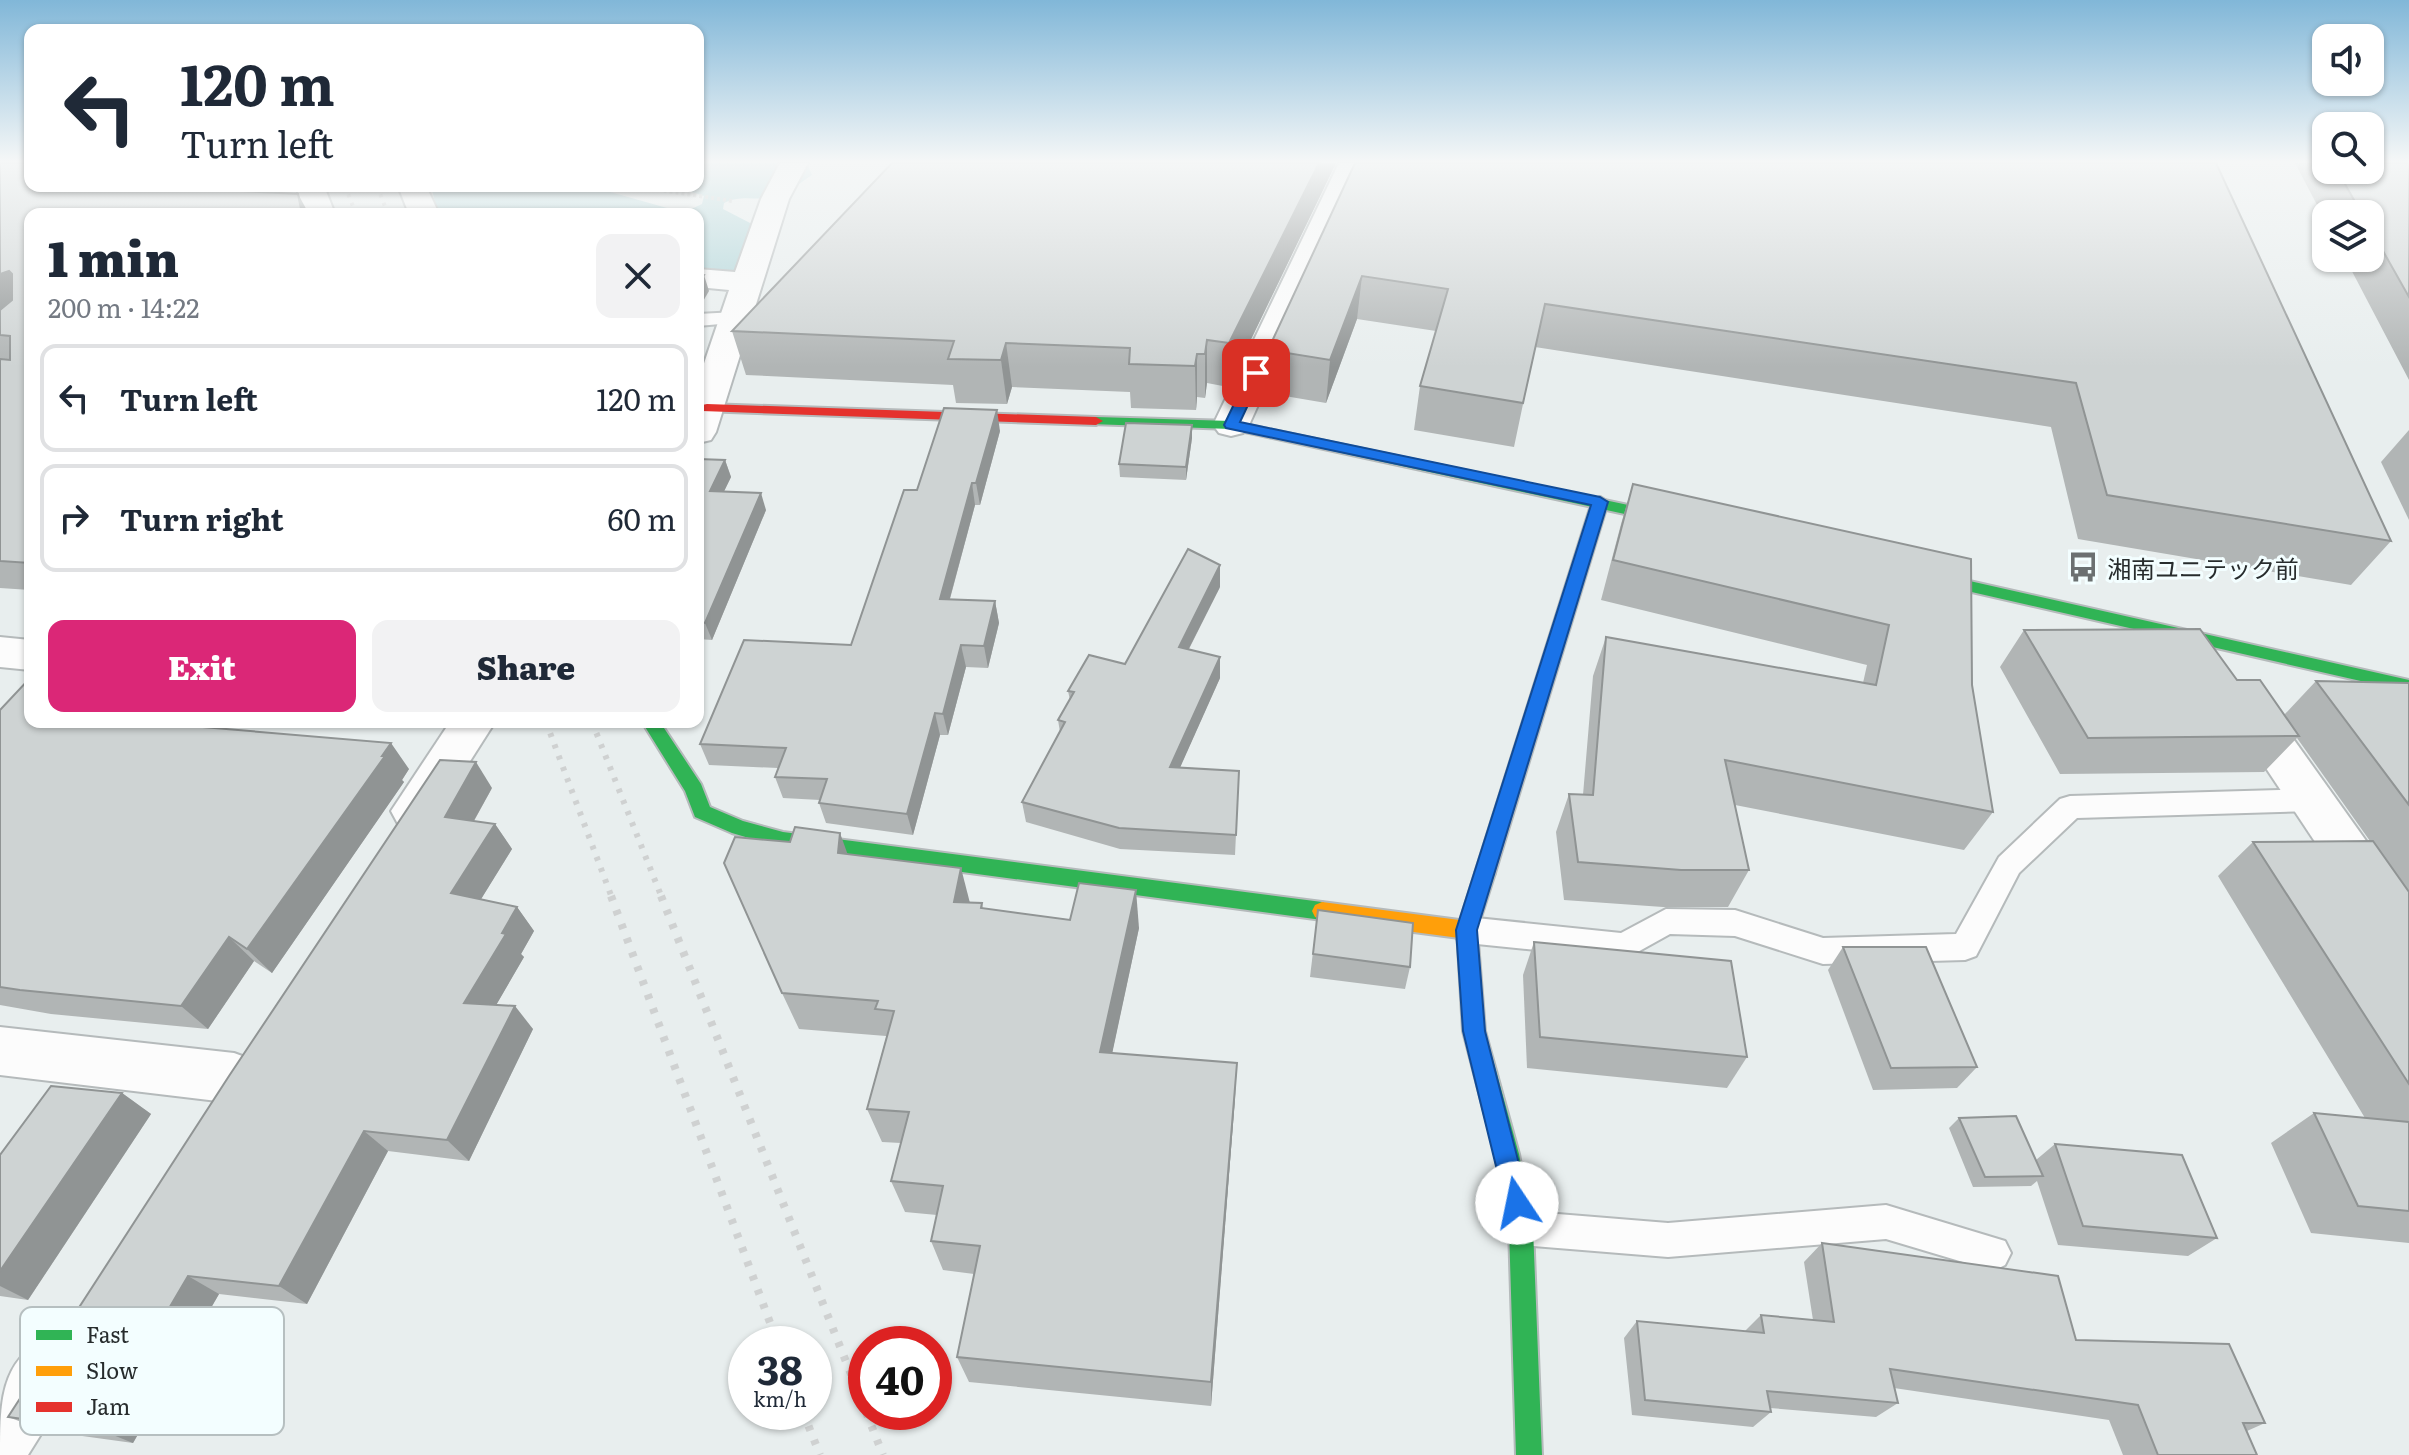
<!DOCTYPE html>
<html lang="en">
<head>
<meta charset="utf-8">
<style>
	body { margin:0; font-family:Literata,"Noto Sans JP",serif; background:#f2f2f3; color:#1f2937; height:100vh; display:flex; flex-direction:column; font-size:30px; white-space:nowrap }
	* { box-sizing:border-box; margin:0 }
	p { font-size:26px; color:#747a83 }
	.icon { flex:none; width:44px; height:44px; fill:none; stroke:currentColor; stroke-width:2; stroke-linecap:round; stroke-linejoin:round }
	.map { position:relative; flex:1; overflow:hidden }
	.sheet { position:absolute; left:24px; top:208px; width:680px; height:520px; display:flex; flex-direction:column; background:#fff; border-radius:16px; box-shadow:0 2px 6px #0004 }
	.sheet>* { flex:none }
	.hud { position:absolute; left:24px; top:24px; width:680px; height:168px; border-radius:16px; box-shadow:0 2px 6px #0004; background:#fff; color:#1f2937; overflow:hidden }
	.buttons { position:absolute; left:2312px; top:24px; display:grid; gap:16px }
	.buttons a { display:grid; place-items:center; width:72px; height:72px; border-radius:16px; background:#fff; box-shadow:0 2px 6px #0004; font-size:40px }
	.speed { position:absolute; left:728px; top:1326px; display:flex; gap:16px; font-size:40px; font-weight:700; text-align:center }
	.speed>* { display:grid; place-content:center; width:104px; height:104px; border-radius:50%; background:#fff; box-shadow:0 2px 6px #0004; line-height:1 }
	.speed small { font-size:20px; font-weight:400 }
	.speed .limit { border:12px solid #d22; background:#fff; color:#111 }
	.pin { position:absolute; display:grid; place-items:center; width:68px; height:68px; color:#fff; margin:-34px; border-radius:16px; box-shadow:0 4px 12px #0006 }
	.me { position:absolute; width:88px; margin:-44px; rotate:349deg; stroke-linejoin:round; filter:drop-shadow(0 0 6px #0008) }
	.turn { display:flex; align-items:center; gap:28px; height:168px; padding:0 24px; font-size:36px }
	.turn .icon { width:104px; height:104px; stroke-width:2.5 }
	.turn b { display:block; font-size:56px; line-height:68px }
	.round { display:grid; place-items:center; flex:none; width:84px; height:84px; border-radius:16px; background:#f2f2f3 }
	.head { display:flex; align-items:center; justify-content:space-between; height:136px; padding:0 24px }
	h1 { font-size:48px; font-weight:800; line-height:60px }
	.cta { display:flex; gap:16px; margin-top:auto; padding:16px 24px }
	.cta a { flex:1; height:92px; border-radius:16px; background:#db2777; color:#fff; font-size:32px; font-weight:800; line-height:92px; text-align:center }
	.cta a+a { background:#f2f2f3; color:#1f2937 }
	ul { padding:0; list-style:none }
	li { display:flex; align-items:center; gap:24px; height:108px; margin:0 16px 12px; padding:0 8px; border:4px solid #e0e1e3; border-radius:16px }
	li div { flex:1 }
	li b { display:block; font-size:30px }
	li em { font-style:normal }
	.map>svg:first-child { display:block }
	.forest { fill:#a9d2d6 }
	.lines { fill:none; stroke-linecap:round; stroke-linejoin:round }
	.lane-casing { stroke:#b5babb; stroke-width:4 }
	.street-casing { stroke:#b5babb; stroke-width:4 }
	.fast-casing { stroke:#b5babb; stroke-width:4 }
	.slow-casing { stroke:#b5babb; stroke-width:4 }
	.jam-casing { stroke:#b5babb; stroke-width:4 }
	.path { stroke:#c8cbcb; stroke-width:4; stroke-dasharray:3 3; stroke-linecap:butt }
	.lane { fill:#fcfcfc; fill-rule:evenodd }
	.street { fill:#fcfcfc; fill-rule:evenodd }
	.fast { fill:#30b455; fill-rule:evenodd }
	.slow { fill:#ff9f0a; fill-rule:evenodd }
	.jam { fill:#e5322d; fill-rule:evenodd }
	.rail-far2 { stroke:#cfd1d1; stroke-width:4; stroke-dasharray:3 6; stroke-linecap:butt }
	.rail-far1 { stroke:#cfd1d1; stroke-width:6; stroke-dasharray:4 8; stroke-linecap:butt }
	.rail { stroke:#cfd1d1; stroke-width:8; stroke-dasharray:5 10; stroke-linecap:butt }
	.wall { fill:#b1b5b5 }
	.shaded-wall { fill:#909494 }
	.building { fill:#ced3d3; stroke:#909494; stroke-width:2 }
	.route { fill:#1a73e8; stroke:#114b97; stroke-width:2 }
	.labels { text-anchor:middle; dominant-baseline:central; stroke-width:6; stroke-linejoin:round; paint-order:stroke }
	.poi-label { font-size:24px; fill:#272c2d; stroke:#f3feff; text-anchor:start }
	.key { fill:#f3feff; stroke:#b6bfc0; stroke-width:2 }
	.key-label { font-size:22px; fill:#272c2d }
</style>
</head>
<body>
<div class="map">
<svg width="2409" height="1455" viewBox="0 0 2409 1455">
	<rect width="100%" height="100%" fill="#e8eeee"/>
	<path class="forest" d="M698 163H807L812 175C799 183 786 196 770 198 754 200 739 195 724 203L723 209 752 224 757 236C739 269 738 277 698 276V214H438L431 186H589L667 208 689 210 702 204 704 196 673 186H698Z"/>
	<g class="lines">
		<g class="lane-casing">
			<g id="lane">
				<polygon points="736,312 743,314 745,318 743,322 698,326 698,314"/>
				<polygon points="2312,789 2322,792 2326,800 2322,808 2312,811 2077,818 2019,873 1976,956 1965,960 1823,964 1735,936 1670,934 1625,959 1467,943 1457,939 1452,930 1457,921 1467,917 1621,933 1666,909 1735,910 1823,938 1956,934 1999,857 2060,799 2070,796"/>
				<polygon points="1886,1205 2005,1241 2011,1253 2005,1265 1993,1271 1886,1239 1668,1257 1521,1245 1509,1240 1504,1228 1509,1216 1521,1211 1668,1223"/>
			</g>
		</g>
		<g class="street-casing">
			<g id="street">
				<polygon points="780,163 808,163 789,199 716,432 711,440 698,443 698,381 729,290 698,287 698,269 735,272 761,199"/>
				<polygon points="1339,163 1367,163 1249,425 1243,433 1231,436 1219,433 1213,425"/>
				<polygon points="296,186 324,186 335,214 305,214"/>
				<polygon points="398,186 426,186 439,214 409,214"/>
				<polygon points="0,637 30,640 30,670 0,667"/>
				<polygon points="2247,690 2262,695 2409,901 2409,963 2391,956 2232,717 2225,706 2232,695"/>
				<polygon points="450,722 495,722 430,824 414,829 398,824 391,811"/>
				<polygon points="0,1027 234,1053 253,1060 261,1078 253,1096 234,1103 0,1075"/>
				<path d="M46 1338 68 1347 77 1369 68 1391 28 1455H0C0 1404 0 1361 46 1338Z"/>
			</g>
		</g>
		<g class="fast-casing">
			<g id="fast">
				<polygon points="1096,417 1231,421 1685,517 1693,522 1685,527 1231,429 1091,424 1091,418"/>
				<polygon points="1912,568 2409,680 2409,692 1906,577 1904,573"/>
				<polygon points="642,722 660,722 701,784 710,807 743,821 783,832 1322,902 1329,905 1332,911 1329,917 1322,920 783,848 732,833 695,817 685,791"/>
				<polygon points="1485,865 1492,867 1495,873 1477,930 1485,1031 1519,1154 1533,1228 1542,1455 1516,1455 1509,1228 1495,1154 1463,1031 1457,930 1475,873 1478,867"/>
			</g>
		</g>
		<g class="slow-casing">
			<polygon id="slow" points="1322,902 1467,921 1474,924 1477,930 1474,936 1467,939 1322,920 1315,917 1312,911 1315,905"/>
		</g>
		<g class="jam-casing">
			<g id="jam">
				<polygon points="707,404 1096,417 1103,421 1096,425 702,411 702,405"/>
				<polygon points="1600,497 1608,502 1495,873 1492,879 1485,881 1478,879 1475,873 1592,502"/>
			</g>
		</g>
		<polyline class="path" points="634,186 732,201"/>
		<use href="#lane" class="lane"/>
		<use href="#street" class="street"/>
		<use href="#fast" class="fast"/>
		<use href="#slow" class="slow"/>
		<use href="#jam" class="jam"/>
		<g class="rail-far2">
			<polyline points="345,186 356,214"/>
			<polyline points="377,186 388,214"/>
		</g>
		<g class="rail-far1">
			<polyline points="546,722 612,898"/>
			<polyline points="592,722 662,898"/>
		</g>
		<g class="rail">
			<polyline points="611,896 778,1344"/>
			<polyline points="661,896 866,1412"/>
			<polyline points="803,1412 820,1455"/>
			<polyline points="866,1412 883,1455"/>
		</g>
	</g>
	<g class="wall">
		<polygon points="0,163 30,186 189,186 191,188 217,190 195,186 244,186 236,191 30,214 30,590 0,588"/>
		<polygon points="892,163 1336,163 1228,387 1207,383 1205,398 1197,397 1196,410 1131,408 1130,392 1012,387 1007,404 956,403 953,385 746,375 732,331"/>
		<polygon points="1355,163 2216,163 2391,541 2351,585 2078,539 2051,427 1535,347 1514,447 1414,430 1420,386 1436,331 1357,319 1326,403 1267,393 1268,350"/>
		<polygon points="2295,163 2326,163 2326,170 2370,170 2409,163 2409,380 2345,258 2370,258 2370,214 2326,214 2326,222"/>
		<polygon points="2409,430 2409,520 2381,462"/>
		<polygon points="1000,431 980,505 975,505 950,599 995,601 999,623 988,668 966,667 948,735 940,735 913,835 826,823 819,803 820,800 783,798 775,777 778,768 709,765 700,744 851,645 917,490"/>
		<polygon points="1192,438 1186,480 1120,477 1119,464"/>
		<polygon points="698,459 725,460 731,477 724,491 766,510 712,640 698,639"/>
		<polygon points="1633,484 1971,559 1972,685 1993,812 1964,850 1735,805 1749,870 1728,907 1663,907 1564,900 1556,832 1569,794 1583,795 1593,676 1606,637 1863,683 1867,665 1601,600 1621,524"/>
		<polygon points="1220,587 1189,649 1220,678 1180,767 1239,771 1235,855 1120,849 1026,822 1022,802 1060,732 1058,720 1070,700 1068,691 1125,664"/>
		<polygon points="2024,630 2237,680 2284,715 2316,681 2409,683 2409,1243 2311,1233 2271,1143 2314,1113 2365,1118 2218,876 2253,842 2370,841 2297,738 2264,772 2060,774 2000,667"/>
		<polygon points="0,710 188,722 184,726 409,769 402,780 404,782 272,973 254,961 208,1029 51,1014 0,1005"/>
		<polygon points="492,788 474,821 495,824 512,849 481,899 517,907 534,931 521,954 524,957 496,1005 533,1029 469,1161 388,1151 307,1304 219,1294 133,1443 46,1431 8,1417"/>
		<polygon points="790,842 848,854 970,902 982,903 983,909 1139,928 1112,1053 1235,1098 1211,1406 969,1382 957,1357 974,1274 943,1270 931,1241 937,1215 905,1212 891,1181 901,1143 882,1142 867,1109 886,1038 886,1036 799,1029 782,993"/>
		<polygon points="1318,910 1410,967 1405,989 1310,977"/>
		<polygon points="1534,942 1747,1057 1727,1088 1527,1068 1523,975"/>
		<polygon points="1843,947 1977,1067 1957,1088 1873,1090 1828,970"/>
		<polygon points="122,1093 151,1114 28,1300 0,1296 0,1155"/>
		<polygon points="1959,1118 2036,1160 2055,1144 2217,1238 2188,1256 2058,1245 2037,1181 2031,1186 1973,1187 1949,1128"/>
		<polygon points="1822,1243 2076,1340 2265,1423 2247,1431 2257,1455 2123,1455 2109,1420 1894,1388 1898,1403 1876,1417 1770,1408 1771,1412 1753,1427 1632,1415 1624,1338 1637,1321 1745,1331 1761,1315 1813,1320 1804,1262"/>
	</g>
	<g class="shaded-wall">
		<polygon points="1319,163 1336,163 1228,387 1229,343"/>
		<polygon points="230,186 244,186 234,192"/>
		<polygon points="298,194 309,214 302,214"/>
		<polygon points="9,271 29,299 0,316 0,274"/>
		<polygon points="704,275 709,291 698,310 698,284"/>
		<polygon points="1362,276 1357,319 1326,403 1330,360"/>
		<polygon points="1207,340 1207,383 1205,398 1205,354"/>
		<polygon points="1006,343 1012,387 1007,404 1001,360"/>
		<polygon points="1197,354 1197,397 1196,410 1195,366"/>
		<polygon points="997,410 1000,431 980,505 976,483"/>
		<polygon points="1192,425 1192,438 1186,480 1186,467"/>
		<polygon points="725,460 731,477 716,508 710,491"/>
		<polygon points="972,483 975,505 944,620 940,599"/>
		<polygon points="761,493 766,510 712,640 705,623"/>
		<polygon points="1220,565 1220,587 1179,668 1179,647"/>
		<polygon points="995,601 999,623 988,668 984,646"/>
		<polygon points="961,645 966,667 948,735 943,714"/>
		<polygon points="1220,657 1220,678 1171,788 1170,767"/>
		<polygon points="935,713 940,735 913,835 907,814"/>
		<polygon points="143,722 188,722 167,749"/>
		<polygon points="391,743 409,769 402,780 404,782 272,973 247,949"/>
		<polygon points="476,762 492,788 462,842 445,817"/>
		<polygon points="495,824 512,849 470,917 451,893"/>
		<polygon points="840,833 854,872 838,853"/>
		<polygon points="961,868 971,907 954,902"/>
		<polygon points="1136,890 1139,928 1105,1087 1100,1052"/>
		<polygon points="517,907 534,931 521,954 524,957 484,1026 464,1003 502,933"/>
		<polygon points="229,937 254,961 208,1029 181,1006"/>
		<polygon points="515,1006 533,1029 469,1161 447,1140"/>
		<polygon points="1237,1063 1235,1098 1211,1406 1211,1382"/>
		<polygon points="122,1093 151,1114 28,1300 0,1286 0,1271"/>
		<polygon points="364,1131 388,1151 307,1304 279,1286"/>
		<polygon points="188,1276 219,1294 133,1443 98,1429"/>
	</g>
	<g class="building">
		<polygon points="0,163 30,163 30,186 184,186 182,188 298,194 302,214 30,214 30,563 0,561 0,359 10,360 10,336 0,335 0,310 12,300 12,274 9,271 0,274"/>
		<polygon points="892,163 1319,163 1229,343 1207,340 1205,354 1197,354 1195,366 1129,364 1130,348 1006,343 1001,360 948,359 954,341 732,331"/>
		<polygon points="1355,163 2216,163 2391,541 2107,495 2076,383 1545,304 1523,403 1420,386 1448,289 1362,276 1330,360 1268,350"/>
		<polygon points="2370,163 2409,163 2409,297 2370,228 2370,214 2362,214 2337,170 2370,170"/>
		<polygon points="698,274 704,275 698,284"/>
		<polygon points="944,408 997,410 976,483 972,483 940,599 995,601 984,646 961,645 943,714 935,713 907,814 819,803 827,779 775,777 786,748 700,744 744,640 851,645 904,490 917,490"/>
		<polygon points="1126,423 1192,425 1186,467 1119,464"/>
		<polygon points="698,459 725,460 710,491 761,493 705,623 698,622"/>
		<polygon points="1633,484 1971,559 1972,685 1993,812 1725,760 1749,870 1681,870 1578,862 1569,794 1593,795 1606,637 1876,685 1889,625 1613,560"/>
		<polygon points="1188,549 1220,565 1179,647 1220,657 1170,767 1239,771 1236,835 1119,828 1022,802 1065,722 1058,720 1074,692 1068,691 1089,655 1125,664"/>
		<polygon points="2200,629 2237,680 2260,680 2299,736 2088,738 2024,630"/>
		<polygon points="30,678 30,722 143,722 391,743 382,756 385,756 247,949 229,937 181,1006 20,990 0,987 0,710"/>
		<polygon points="2316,681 2409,683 2409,805"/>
		<polygon points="440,760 476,762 445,817 495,824 451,893 517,907 502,933 506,934 464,1003 515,1006 447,1140 364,1131 279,1286 188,1276 98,1429 8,1417 229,1076"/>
		<polygon points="795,827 840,833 838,853 961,868 954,902 982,903 981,908 1070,920 1079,883 1136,890 1100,1052 1237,1063 1211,1382 957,1357 980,1246 931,1241 943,1186 891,1181 909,1112 867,1109 894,1011 875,1009 878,1001 782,993 724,863 735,837 790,842"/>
		<polygon points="2373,841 2409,892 2409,1084 2253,842"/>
		<polygon points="1318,910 1413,923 1410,967 1313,954"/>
		<polygon points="1534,942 1731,961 1747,1057 1540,1037"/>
		<polygon points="1843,947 1926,947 1977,1067 1891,1068"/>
		<polygon points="51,1086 122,1093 0,1271 0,1155"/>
		<polygon points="2314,1113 2409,1122 2409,1211 2358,1206"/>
		<polygon points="2016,1116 2043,1176 1985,1177 1959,1118"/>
		<polygon points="2055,1144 2182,1155 2217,1238 2083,1226"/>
		<polygon points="1822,1243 2058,1276 2076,1340 2229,1344 2265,1423 2243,1423 2257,1455 2158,1455 2138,1405 1890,1369 1898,1403 1767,1391 1771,1412 1645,1400 1637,1321 1764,1333 1761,1315 1834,1322"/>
	</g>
	<linearGradient id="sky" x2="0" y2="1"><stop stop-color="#81b7d8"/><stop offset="0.44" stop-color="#f5f7f7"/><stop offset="1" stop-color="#f5f7f7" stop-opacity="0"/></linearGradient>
	<rect width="2409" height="367" fill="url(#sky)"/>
	<polygon class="route" points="1256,368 1263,373 1240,422 1600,497 1608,502 1477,930 1485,1031 1529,1203 1525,1212 1517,1215 1508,1212 1505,1203 1463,1031 1456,930 1591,505 1226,428 1224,425 1249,373"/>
	<defs>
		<g id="bus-bare" transform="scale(2.4)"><path d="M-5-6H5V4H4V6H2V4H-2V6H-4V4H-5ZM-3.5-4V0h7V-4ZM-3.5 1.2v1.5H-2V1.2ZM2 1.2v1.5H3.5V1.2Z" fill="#6b7071" stroke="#f3feff" stroke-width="2.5" paint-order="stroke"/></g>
	</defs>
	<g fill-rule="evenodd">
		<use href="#bus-bare" x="2083" y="567"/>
	</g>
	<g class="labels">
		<g class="poi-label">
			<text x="2107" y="567">湘南ユニテック前</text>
		</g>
	</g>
	<rect x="20" y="1307" width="264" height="128" rx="12" class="key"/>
	<rect x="36" y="1330" width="36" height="10" fill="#30b455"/>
	<rect x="36" y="1366" width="36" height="10" fill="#ff9f0a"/>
	<rect x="36" y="1402" width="36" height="10" fill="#e5322d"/>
	<g class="key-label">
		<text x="86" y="1343">Fast</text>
		<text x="86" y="1379">Slow</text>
		<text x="86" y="1415">Jam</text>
	</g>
</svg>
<div class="buttons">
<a><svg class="icon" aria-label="sound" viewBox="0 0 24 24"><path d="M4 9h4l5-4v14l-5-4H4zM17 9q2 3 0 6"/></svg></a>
<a><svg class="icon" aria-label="search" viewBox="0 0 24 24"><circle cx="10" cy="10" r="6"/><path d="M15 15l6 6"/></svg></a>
<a><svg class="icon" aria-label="layers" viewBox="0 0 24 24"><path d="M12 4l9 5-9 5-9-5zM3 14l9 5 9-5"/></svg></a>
</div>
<div class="speed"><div>38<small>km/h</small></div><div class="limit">40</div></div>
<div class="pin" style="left:1256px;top:373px;background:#d93025"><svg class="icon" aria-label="arrive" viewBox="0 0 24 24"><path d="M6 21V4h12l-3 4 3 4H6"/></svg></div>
<svg class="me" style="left:1517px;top:1203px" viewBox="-20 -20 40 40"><circle r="19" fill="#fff"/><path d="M0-13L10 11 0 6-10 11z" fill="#1a73e8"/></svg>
<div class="hud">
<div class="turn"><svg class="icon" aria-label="left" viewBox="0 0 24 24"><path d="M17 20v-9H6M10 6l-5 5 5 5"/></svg><div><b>120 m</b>Turn left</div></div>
</div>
<section class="sheet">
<div class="head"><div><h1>1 min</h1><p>200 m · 14:22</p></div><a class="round"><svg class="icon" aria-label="close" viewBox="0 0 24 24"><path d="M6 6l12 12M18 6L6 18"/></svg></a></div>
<ul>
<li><svg class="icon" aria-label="left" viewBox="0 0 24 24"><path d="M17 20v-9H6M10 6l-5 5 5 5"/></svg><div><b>Turn left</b></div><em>120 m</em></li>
<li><svg class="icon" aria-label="right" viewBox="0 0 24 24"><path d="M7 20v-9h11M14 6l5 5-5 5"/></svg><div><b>Turn right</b></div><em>60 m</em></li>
</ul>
<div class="cta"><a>Exit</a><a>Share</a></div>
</section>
</div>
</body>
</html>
